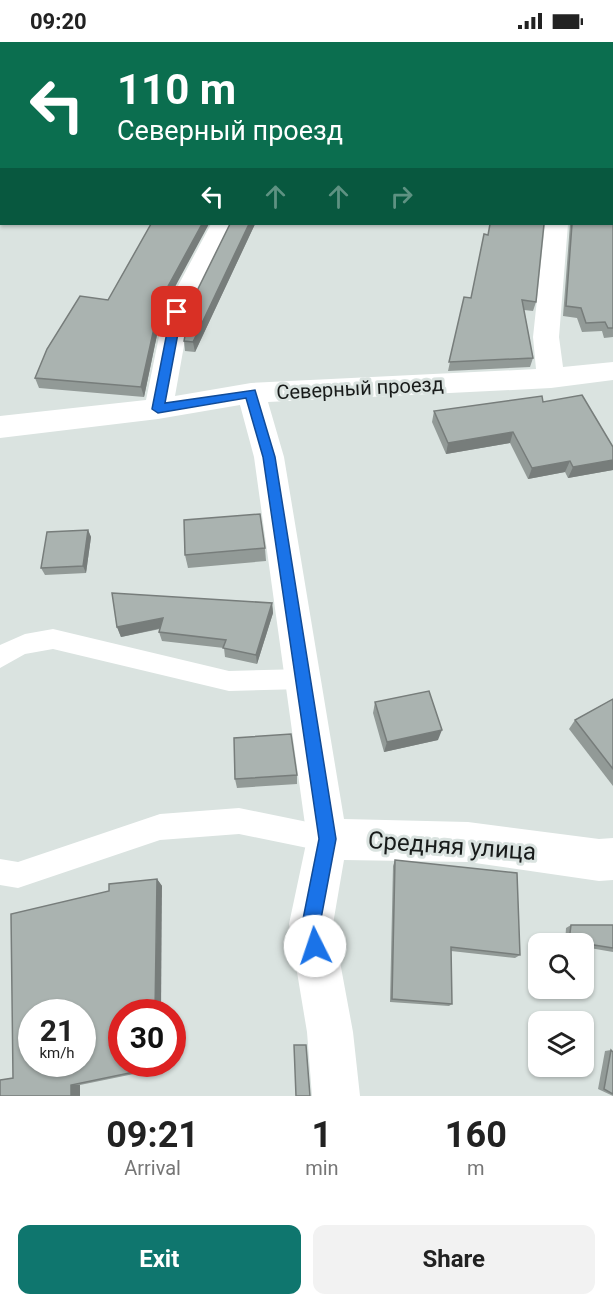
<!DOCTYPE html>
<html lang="en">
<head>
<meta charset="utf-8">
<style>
	body { margin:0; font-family:Roboto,sans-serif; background:#f2f2f2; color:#222; height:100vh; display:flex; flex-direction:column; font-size:22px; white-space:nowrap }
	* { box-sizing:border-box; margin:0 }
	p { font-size:20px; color:#767676 }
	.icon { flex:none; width:33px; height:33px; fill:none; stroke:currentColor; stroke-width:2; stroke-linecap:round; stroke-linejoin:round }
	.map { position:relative; height:1054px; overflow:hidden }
	.side { display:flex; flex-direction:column; background:#fff; flex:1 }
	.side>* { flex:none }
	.guide { position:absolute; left:0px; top:0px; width:614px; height:183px; box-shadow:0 2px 4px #0004; background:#0b6e4f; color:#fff; overflow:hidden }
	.tools { position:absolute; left:528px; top:891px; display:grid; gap:12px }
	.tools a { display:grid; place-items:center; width:66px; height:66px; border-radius:12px; background:#fff; box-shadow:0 2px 4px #0004; font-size:30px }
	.speed { position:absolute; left:18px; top:957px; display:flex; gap:12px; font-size:30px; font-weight:700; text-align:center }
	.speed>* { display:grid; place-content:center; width:78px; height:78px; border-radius:50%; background:#fff; box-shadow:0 2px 4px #0004; line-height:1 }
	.speed small { font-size:15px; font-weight:400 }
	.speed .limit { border:9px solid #d22; background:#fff; color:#111 }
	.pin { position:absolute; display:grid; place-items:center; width:51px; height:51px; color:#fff; margin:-26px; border-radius:12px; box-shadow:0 3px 9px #0006 }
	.me { position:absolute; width:66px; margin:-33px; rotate:356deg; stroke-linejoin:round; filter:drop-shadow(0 0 4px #0008) }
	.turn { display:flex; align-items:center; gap:21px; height:126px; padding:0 18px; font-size:27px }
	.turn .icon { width:78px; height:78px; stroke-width:2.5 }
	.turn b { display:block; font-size:42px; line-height:51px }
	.lanes { display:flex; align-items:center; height:57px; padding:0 18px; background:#0003; justify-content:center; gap:30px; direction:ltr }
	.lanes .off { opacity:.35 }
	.eta { display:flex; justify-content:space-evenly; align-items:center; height:102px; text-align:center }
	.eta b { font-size:36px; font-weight:700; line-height:42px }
	.button { display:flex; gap:12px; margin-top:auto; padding:12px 18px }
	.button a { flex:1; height:69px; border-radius:12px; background:#0f766e; color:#fff; font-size:24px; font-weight:700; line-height:69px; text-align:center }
	.button a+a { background:#f2f2f2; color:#222 }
	.status { display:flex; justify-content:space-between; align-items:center; height:42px; padding:0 30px; background:#fff; direction:ltr }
	.status svg { height:16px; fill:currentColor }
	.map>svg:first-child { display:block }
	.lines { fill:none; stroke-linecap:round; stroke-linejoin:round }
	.lane { fill:#fff; fill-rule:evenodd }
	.street { fill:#fff; fill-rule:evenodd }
	.wall { fill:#929a97 }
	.shaded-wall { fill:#777d7b }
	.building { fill:#aab3b0; stroke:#777d7b; stroke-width:1.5; fill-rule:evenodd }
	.route { fill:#1a73e8; stroke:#114b97; stroke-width:1.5 }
	.labels { text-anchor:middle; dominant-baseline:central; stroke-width:6; stroke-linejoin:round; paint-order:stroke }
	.street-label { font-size:20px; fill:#181b1a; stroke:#dae3e0 }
	.near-street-label { font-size:24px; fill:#181b1a; stroke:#dae3e0 }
</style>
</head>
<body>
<div class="status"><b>09:20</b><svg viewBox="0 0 49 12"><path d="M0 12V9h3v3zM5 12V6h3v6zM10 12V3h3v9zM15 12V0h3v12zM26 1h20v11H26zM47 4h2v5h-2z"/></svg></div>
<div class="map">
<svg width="613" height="1054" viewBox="0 0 613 1054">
	<rect width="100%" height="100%" fill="#dae3e0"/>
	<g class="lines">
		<g class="lane">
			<polygon points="53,587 229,629 304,627 312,630 316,637 312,644 304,647 229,649 53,607 25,612 0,626 0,603 25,592"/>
			<polygon points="239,766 327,784 336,788 340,797 336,806 327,810 239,792 160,798 18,846 0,843 0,817 18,820 160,772"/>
		</g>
		<polygon class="street" points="211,182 234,182 190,270 175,354 251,341 536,327 533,295 545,182 568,182 559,295 563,325 613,320 613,338 551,346 268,360 284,415 344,777 468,780 599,797 613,796 613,838 599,839 468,820 344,818 333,882 353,990 360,1054 312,1054 307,990 289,882 307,797 254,415 240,363 158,377 0,396 0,374 146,358 164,270"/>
	</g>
	<g class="wall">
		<polygon points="613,107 613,295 604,296 602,289 582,290 577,276 563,274 570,182 612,182"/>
		<polygon points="230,182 255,182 195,310 185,309 184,299"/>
		<polygon points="487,193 536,260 533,269 524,268 533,316 530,325 448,329 464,255 471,256"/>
		<polygon points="108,258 162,269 144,355 39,346 35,336"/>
		<polygon points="543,360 613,405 613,428 568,436 565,430 528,437 510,401 446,412 432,380 434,369"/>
		<polygon points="88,488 91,495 86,531 45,533 41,526"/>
		<polygon points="265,506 266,519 188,526 185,513"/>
		<polygon points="272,561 273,571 257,622 225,615 224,606 162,599 159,590 160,587 121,595 117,585"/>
		<polygon points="613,657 613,744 569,687 575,678"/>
		<polygon points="375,660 438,698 384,710 373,671"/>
		<polygon points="297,733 297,742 237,746 235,737"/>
		<polygon points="395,818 520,913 515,916 451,909 452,962 449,964 390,960 393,824"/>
		<polygon points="157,837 162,844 122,970 168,1022 168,1025 80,1043 80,1054 0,1054 13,1036 109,849"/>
		<polygon points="571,883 613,883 613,910 584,905 584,902 565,902 566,886"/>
		<polygon points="611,1008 613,1010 613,1054 598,1047 605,1009"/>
	</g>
	<g class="shaded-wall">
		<polygon points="119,0 131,0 130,2 118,2"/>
		<polygon points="0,131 2,135 2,141 0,143"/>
		<polygon points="202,182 209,182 162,269 144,355 141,345 160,259"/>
		<polygon points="249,182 255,182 195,310 193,300"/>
		<polygon points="513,390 510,401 446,412 448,401"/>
		<polygon points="613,418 613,428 568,436 573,425"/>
		<polygon points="570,419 565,430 528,437 532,426"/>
		<polygon points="88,488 91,495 86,531 83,524"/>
		<polygon points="272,561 273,571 257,622 256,613"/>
		<polygon points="163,576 166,585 121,595 117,585"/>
		<polygon points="442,688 438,698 384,710 387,700"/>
		<polygon points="157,837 162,844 161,970 155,970"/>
		<polygon points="163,1022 168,1022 168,1025 163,1024"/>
		<rect x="71" y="1043" width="9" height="11"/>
	</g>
	<g class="building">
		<polygon points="0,0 119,0 118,2 2,2 2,129 0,129 0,49 1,49 0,39"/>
		<polygon points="250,0 460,0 459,2 249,2"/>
		<polygon points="520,0 553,0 552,2 519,2"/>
		<polygon points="612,71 613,71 612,96"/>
		<polygon points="612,107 613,107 613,286 608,286 605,280 586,281 581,266 566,264 572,182 612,182"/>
		<polygon points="151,182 202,182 160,259 141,345 35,336 47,307 80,254 108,258"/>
		<polygon points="230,182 249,182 193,300 184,299 191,261"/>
		<polygon points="490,182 544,182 536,260 522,258 533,316 449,320 464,255 471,256 484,192 488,193"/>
		<polygon points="582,353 613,405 613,418 573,425 570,419 532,426 513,390 448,401 434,369 542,354 543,360"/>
		<polygon points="260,472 265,506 185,513 184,478"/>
		<polygon points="88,488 83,524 41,526 47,490"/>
		<polygon points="112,551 272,561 256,613 223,606 226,598 159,590 163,576 117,585"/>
		<polygon points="429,649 442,688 387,700 375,660"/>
		<polygon points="613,657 613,727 575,678"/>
		<polygon points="291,692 297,733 235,737 234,696"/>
		<polygon points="395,818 517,831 520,913 451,905 452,962 392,957"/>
		<path d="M157 837 155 970H122V1022H163V1024L71 1043V1054H0V1038L13 1036 11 872 109 849V842ZM32 970H82V1022H32Z"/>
		<polygon points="571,883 613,883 613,906 569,899"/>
		<polygon points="294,1003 306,1003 310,1054 296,1054"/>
		<polygon points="611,1008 613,1010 613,1052 604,1047"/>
	</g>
	<polygon class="route" points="177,266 182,270 165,361 255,348 275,415 336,797 320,882 324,904 321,910 315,913 308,910 302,882 319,797 263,415 246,356 158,371 152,367 171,270"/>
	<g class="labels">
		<g class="street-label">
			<text transform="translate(360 346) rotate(-3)">Северный проезд</text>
		</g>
		<g class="near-street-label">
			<text transform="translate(452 804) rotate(4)">Средняя улица</text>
		</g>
	</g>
</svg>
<div class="tools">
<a><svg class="icon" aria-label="search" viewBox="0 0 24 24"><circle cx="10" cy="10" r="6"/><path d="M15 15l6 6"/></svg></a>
<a><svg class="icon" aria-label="layers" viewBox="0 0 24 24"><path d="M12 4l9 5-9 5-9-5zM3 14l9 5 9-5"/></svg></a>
</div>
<div class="speed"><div>21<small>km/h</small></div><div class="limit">30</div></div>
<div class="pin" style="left:177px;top:270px;background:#d93025"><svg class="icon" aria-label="arrive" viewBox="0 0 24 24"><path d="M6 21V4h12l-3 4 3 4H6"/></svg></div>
<svg class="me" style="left:315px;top:904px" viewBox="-20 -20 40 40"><circle r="19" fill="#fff"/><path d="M0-13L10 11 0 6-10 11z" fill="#1a73e8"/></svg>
<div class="guide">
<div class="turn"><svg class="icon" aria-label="left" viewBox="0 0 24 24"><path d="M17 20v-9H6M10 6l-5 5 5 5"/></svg><div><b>110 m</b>Северный проезд</div></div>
<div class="lanes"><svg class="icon" aria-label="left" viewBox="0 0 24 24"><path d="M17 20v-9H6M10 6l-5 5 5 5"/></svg><svg class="icon off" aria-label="ahead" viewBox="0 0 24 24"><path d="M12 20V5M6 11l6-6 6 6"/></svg><svg class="icon off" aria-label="ahead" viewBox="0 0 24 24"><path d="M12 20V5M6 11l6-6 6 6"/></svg><svg class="icon off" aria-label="right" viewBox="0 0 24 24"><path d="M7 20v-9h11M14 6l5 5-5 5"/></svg></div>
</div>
</div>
<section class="side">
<div class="eta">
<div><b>09:21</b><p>Arrival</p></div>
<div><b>1</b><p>min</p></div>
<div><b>160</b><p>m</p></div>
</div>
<div class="button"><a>Exit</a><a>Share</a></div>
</section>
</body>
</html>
